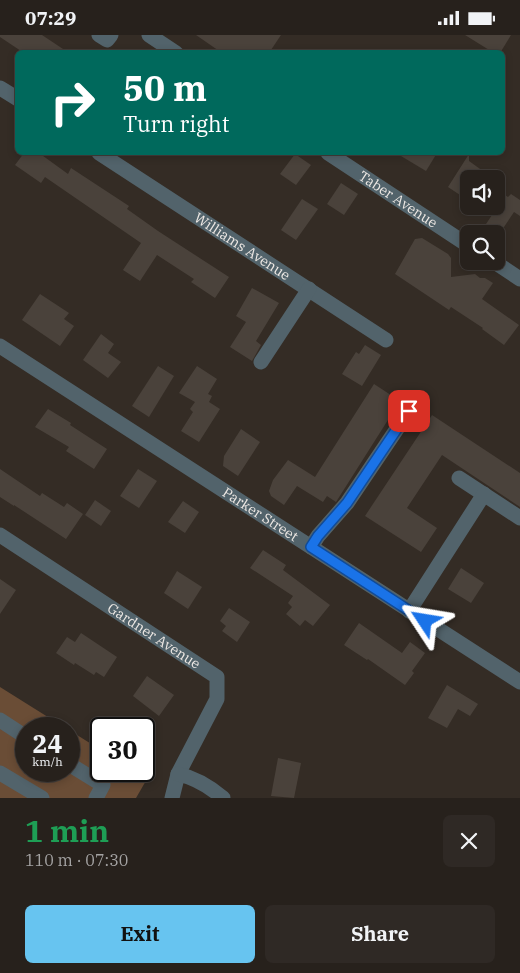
<!DOCTYPE html>
<html lang="en">
<head>
<meta charset="utf-8">
<style>
	body { margin:0; font-family:"IBM Plex Serif",serif; background:#2f2925; color:#f1f3f6; height:100vh; display:flex; flex-direction:column; font-size:19px; white-space:nowrap }
	* { box-sizing:border-box; margin:0 }
	p { font-size:16px; color:#a4a3a3 }
	.icon { flex:none; width:28px; height:28px; fill:none; stroke:currentColor; stroke-width:2; stroke-linecap:round; stroke-linejoin:round }
	.map { position:relative; height:763px; overflow:hidden }
	.panel { display:flex; flex-direction:column; background:#27211c; flex:1 }
	.panel>* { flex:none }
	.banner { position:absolute; left:15px; top:15px; width:490px; height:105px; border-radius:8px; box-shadow:0 2px 8px #0003,0 0 0 1px #433e3b; background:#00695c; color:#fff; overflow:hidden }
	.controls { position:absolute; left:460px; top:135px; display:grid; gap:10px }
	.controls a { display:grid; place-items:center; width:45px; height:45px; border-radius:8px; background:#27211c; box-shadow:0 2px 8px #0003,0 0 0 1px #433e3b; font-size:25px }
	.speed { position:absolute; left:15px; top:682px; display:flex; gap:10px; font-size:25px; font-weight:700; text-align:center }
	.speed>* { display:grid; place-content:center; width:65px; height:65px; border-radius:50%; background:#27211c; box-shadow:0 2px 8px #0003,0 0 0 1px #433e3b; line-height:1 }
	.speed small { font-size:12px; font-weight:400 }
	.speed .limit { border:2px solid #111; border-radius:8px; background:#fff; color:#111 }
	.pin { position:absolute; display:grid; place-items:center; width:42px; height:42px; color:#fff; margin:-21px; border-radius:10px; box-shadow:0 2px 8px #0006 }
	.me { position:absolute; width:55px; margin:-28px; rotate:303deg; stroke-linejoin:round; filter:drop-shadow(0 0 4px #0008) }
	.turn { display:flex; align-items:center; gap:18px; height:105px; padding:0 25px; font-size:22px }
	.turn .icon { width:65px; height:65px; stroke-width:2.5 }
	.turn b { display:block; font-size:35px; line-height:42px }
	.round { display:grid; place-items:center; flex:none; width:52px; height:52px; border-radius:8px; background:#2f2925 }
	.summary { display:flex; align-items:center; justify-content:space-between; height:85px; padding:0 25px }
	h1 { font-size:30px; font-weight:800; line-height:38px; color:#1e9e55 }
	.primary-button { display:flex; gap:10px; margin-top:auto; padding:10px 25px }
	.primary-button a { flex:1; height:58px; border-radius:8px; background:#67c4f0; color:#111; font-size:20px; font-weight:800; line-height:58px; text-align:center }
	.primary-button a+a { background:#2f2925; color:#f1f3f6 }
	.status { display:flex; justify-content:space-between; align-items:center; height:35px; padding:0 25px; background:#27211c; direction:ltr }
	.status svg { height:14px; fill:currentColor }
	.map>svg:first-child { display:block }
	.green { fill:#6a4d36 }
	.building { fill:#4a423b }
	.lines { fill:none; stroke-linecap:round; stroke-linejoin:round }
	.minor { stroke:#52636b; stroke-width:15 }
	.route-casing { stroke:#114b97; stroke-width:12 }
	.route { stroke:#1a73e8; stroke-width:9 }
	.labels { text-anchor:middle; dominant-baseline:central; stroke-width:5; stroke-linejoin:round; paint-order:stroke }
	.street-label { font-size:14px; fill:#ede8e4; stroke:#2a221c }
</style>
</head>
<body>
<div class="status"><b>07:29</b><svg viewBox="0 0 49 12"><path d="M0 12V9h3v3zM5 12V6h3v6zM10 12V3h3v9zM15 12V0h3v12zM26 1h20v11H26zM47 4h2v5h-2z"/></svg></div>
<div class="map">
<svg width="520" height="763" viewBox="0 0 520 763">
	<rect width="100%" height="100%" fill="#342c25"/>
	<polygon class="green" points="0,652 67,694 26,694 26,736 69,736 69,695 101,715 101,736 136,736 147,744 136,763 0,763"/>
	<g class="building">
		<polygon points="0,0 42,0 69,18 24,18 0,2"/>
		<polygon points="196,0 281,0 269,18 222,18"/>
		<polygon points="465,0 511,0 500,18 494,18"/>
		<polygon points="24,118 39,118 68,139 71,133 129,171 127,174 158,196 229,242 215,263 191,247 194,244 157,220 140,246 123,235 141,208 45,142 41,148 15,130"/>
		<polygon points="396,118 437,118 426,136"/>
		<polygon points="295,119 311,130 296,150 280,139"/>
		<polygon points="469,119 469,126 494,144 469,144 469,166 448,152"/>
		<polygon points="341,148 358,159 344,180 327,169"/>
		<polygon points="496,154 508,162 511,159 520,165 520,181 514,177 500,198 486,189 496,174"/>
		<polygon points="302,164 318,174 296,205 281,195"/>
		<polygon points="422,203 448,219 451,223 451,242 475,239 480,243 485,243 493,248 482,264 519,290 504,310 482,294 483,293 451,272 449,275 395,239 415,204"/>
		<polygon points="252,253 279,268 256,306 261,310 252,326 230,312 246,287 236,281"/>
		<polygon points="40,259 69,278 64,284 74,291 60,311 22,285"/>
		<polygon points="101,299 114,309 108,318 121,327 108,343 83,325"/>
		<polygon points="365,310 381,320 362,351 342,339 356,317 359,319"/>
		<polygon points="158,331 174,341 149,382 132,371"/>
		<polygon points="197,331 217,344 208,359 212,361 209,367 220,374 199,407 181,396 193,377 190,374 195,367 179,358"/>
		<polygon points="374,349 400,366 336,467 327,461 323,467 297,451 284,470 271,461 269,456 273,445 288,425 315,442"/>
		<polygon points="48,374 71,388 70,390 107,414 94,434 66,416 69,412 35,392"/>
		<polygon points="432,380 520,438 520,472 442,420 407,473 437,493 421,517 365,481"/>
		<polygon points="241,394 260,407 238,441 223,431 224,421"/>
		<polygon points="0,434 40,461 42,458 64,472 67,468 83,479 66,504 14,470 14,471 0,462"/>
		<polygon points="138,434 157,446 139,473 120,461"/>
		<polygon points="95,465 111,476 101,491 85,480"/>
		<polygon points="183,466 199,477 185,498 168,487"/>
		<polygon points="263,515 286,530 283,535 330,570 313,591 305,585 300,591 286,579 292,572 288,568 293,561 250,533"/>
		<polygon points="461,533 484,548 471,568 448,554"/>
		<polygon points="177,536 202,552 188,574 164,558"/>
		<polygon points="0,544 16,555 0,579"/>
		<polygon points="229,573 250,587 237,607 222,596 226,591 220,586"/>
		<polygon points="359,588 402,618 410,607 425,618 412,636 414,638 405,650 368,624 367,625 344,610"/>
		<polygon points="81,598 117,622 104,642 96,637 94,640 75,628 74,630 56,618 67,602 75,607"/>
		<polygon points="147,641 174,660 159,681 133,661"/>
		<polygon points="447,650 478,669 470,681 458,674 447,693 428,683"/>
		<polygon points="278,723 301,728 294,763 271,761"/>
	</g>
	<g class="lines">
		<g class="minor">
			<polyline points="99,0 107,5 111,0"/>
			<polyline points="149,0 176,18"/>
			<polyline points="0,53 18,64"/>
			<path id="s1" d="M99 118 386 305"/>
			<path id="s2" d="M328 118 469 211"/>
			<polyline points="493,226 520,244"/>
			<path id="s3" d="M0 311 520 647"/>
			<polyline points="261,327 309,254"/>
			<polyline points="459,443 520,483"/>
			<path id="s4" d="M0 500 217 642V664L178 739 172 763"/>
			<polyline points="311,512 318,501 347,468 409,376"/>
			<polyline points="409,576 484,459"/>
			<polyline points="0,685 26,702"/>
			<polyline points="69,729 103,750 96,763"/>
			<polyline points="0,738 42,763"/>
			<path d="M178 739C196 743 209 751 223 763"/>
		</g>
	</g>
	<g class="lines">
		<g class="route-casing">
			<polyline id="route" points="409,376 347,468 318,501 311,512 425,586"/>
		</g>
		<use href="#route" class="route"/>
	</g>
	<g class="labels">
		<g class="street-label">
			<text stroke="none"><textPath href="#s2" startOffset="84">Taber Avenue</textPath></text>
			<text stroke="none"><textPath href="#s1" startOffset="171">Williams Avenue</textPath></text>
			<text stroke="none"><textPath href="#s3" startOffset="310">Parker Street</textPath></text>
			<text stroke="none"><textPath href="#s4" startOffset="184">Gardner Avenue</textPath></text>
		</g>
	</g>
</svg>
<div class="controls">
<a><svg class="icon" aria-label="sound" viewBox="0 0 24 24"><path d="M4 9h4l5-4v14l-5-4H4zM17 9q2 3 0 6"/></svg></a>
<a><svg class="icon" aria-label="search" viewBox="0 0 24 24"><circle cx="10" cy="10" r="6"/><path d="M15 15l6 6"/></svg></a>
</div>
<div class="speed"><div>24<small>km/h</small></div><div class="limit">30</div></div>
<div class="pin" style="left:409px;top:376px;background:#d93025"><svg class="icon" aria-label="arrive" viewBox="0 0 24 24"><path d="M6 21V4h12l-3 4 3 4H6"/></svg></div>
<svg class="me" style="left:425px;top:586px" viewBox="-20 -20 40 40"><path d="M0-17L14 15 0 8-14 15z" fill="#1a73e8" stroke="#fff" stroke-width="4"/></svg>
<div class="banner">
<div class="turn"><svg class="icon" aria-label="right" viewBox="0 0 24 24"><path d="M7 20v-9h11M14 6l5 5-5 5"/></svg><div><b>50 m</b>Turn right</div></div>
</div>
</div>
<section class="panel">
<div class="summary"><div><h1>1 min</h1><p>110 m · 07:30</p></div><a class="round"><svg class="icon" aria-label="close" viewBox="0 0 24 24"><path d="M6 6l12 12M18 6L6 18"/></svg></a></div>
<div class="primary-button"><a>Exit</a><a>Share</a></div>
</section>
</body>
</html>
